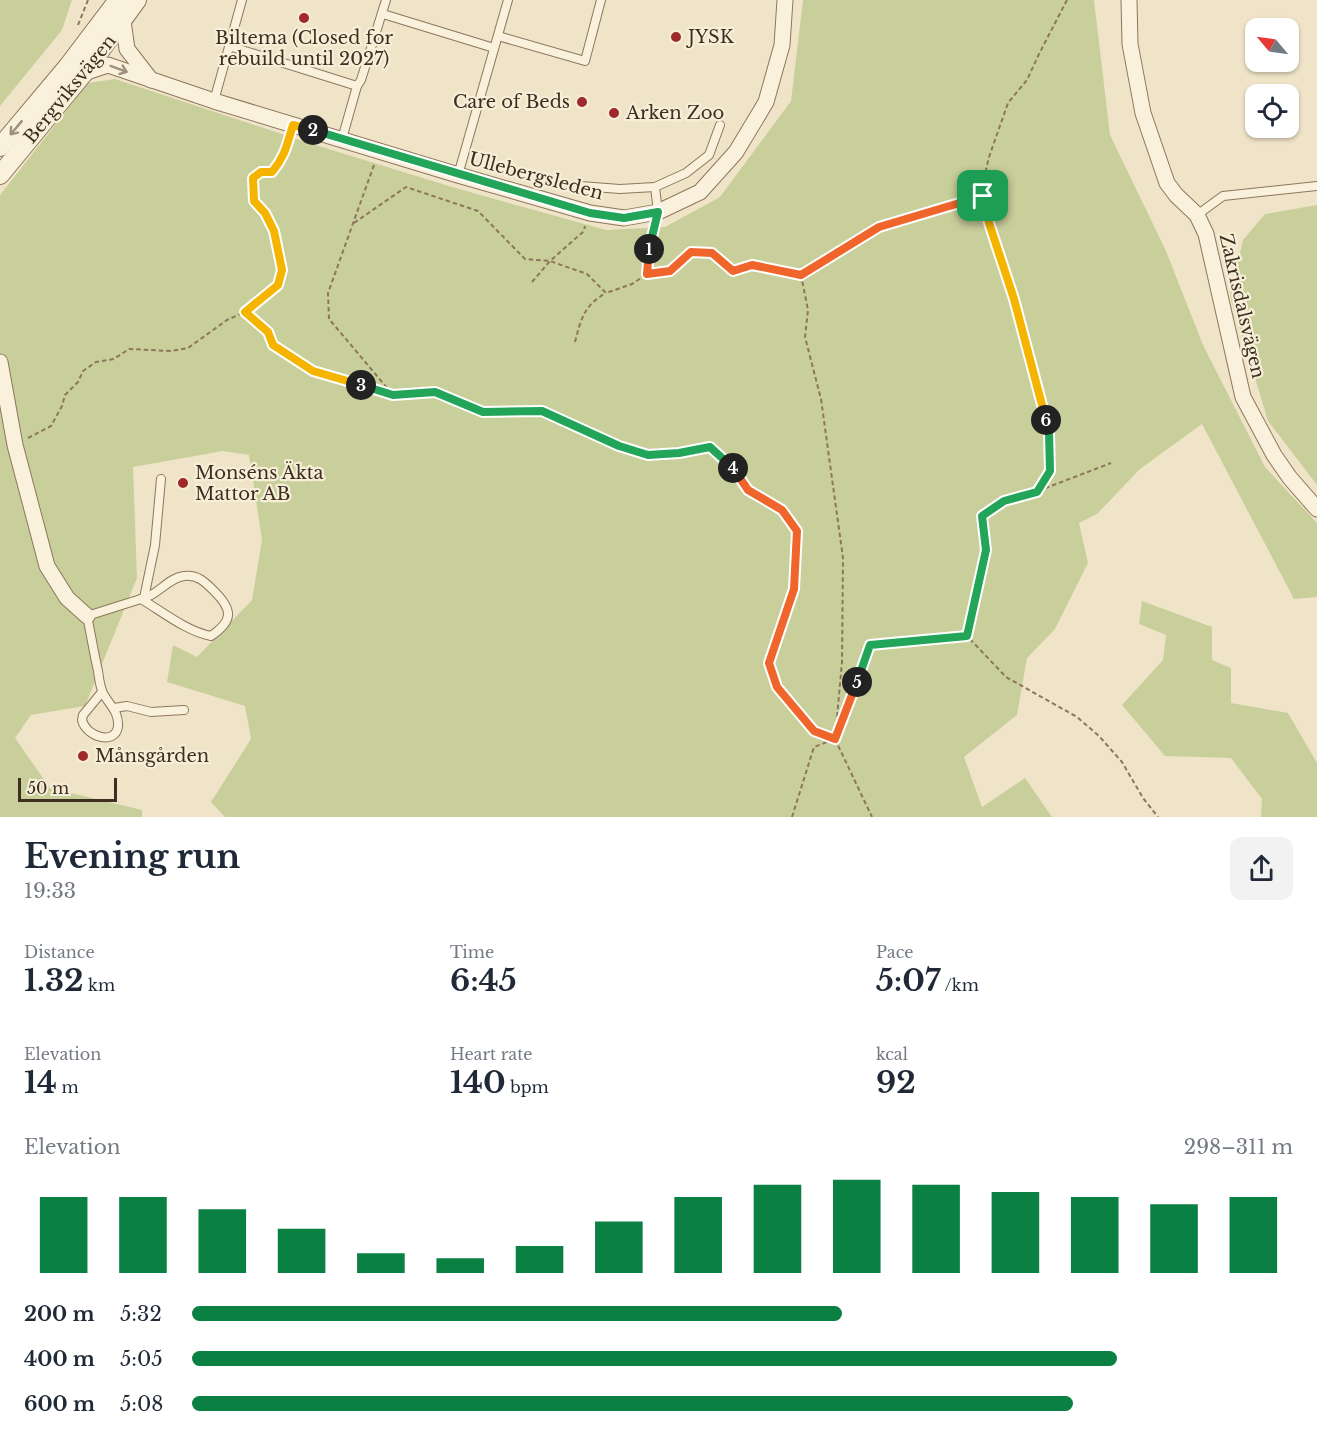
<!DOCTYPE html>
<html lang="en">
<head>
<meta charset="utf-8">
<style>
	:root { --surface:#fff; --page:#f2f2f3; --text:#1f2937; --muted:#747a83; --accent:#0b8043 }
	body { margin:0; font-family:"Libre Baskerville",serif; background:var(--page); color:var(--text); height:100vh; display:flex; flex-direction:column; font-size:22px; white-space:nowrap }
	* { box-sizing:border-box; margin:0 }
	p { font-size:20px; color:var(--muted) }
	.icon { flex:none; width:33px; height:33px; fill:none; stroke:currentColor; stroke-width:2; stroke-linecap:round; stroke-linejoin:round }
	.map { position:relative; height:817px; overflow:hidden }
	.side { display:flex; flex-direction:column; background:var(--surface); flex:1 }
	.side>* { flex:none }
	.needle { width:39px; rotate:299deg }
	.tools { position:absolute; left:1245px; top:18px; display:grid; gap:12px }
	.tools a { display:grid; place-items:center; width:54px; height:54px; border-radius:12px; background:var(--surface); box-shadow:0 2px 4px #0004; font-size:30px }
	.scale { position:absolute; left:18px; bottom:15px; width:99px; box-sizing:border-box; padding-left:6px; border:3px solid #3d2e20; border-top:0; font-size:16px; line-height:21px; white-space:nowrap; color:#3d2e20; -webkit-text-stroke:4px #f7eed8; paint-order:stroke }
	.pin { position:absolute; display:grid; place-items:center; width:51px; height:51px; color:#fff; margin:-26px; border-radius:12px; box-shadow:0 3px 9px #0006 }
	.km { position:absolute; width:30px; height:30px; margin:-15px; border-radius:50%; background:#222; color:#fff; font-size:16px; line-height:30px; text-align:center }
	.round { display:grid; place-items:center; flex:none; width:63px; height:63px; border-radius:12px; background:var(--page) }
	.summary { display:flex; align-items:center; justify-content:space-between; height:102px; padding:0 24px }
	h1 { font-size:33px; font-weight:700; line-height:45px }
	.figures { display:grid; grid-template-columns:repeat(3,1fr); gap:9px; height:102px; padding:6px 24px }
	.figures div { display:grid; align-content:center }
	.figures b { font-size:30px; font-weight:700 }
	.figures small { font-size:16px; font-weight:400 }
	.figures p { font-size:16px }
	.chart { height:168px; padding:12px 24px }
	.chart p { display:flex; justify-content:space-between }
	.chart svg { width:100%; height:108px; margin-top:6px; stroke:var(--accent); stroke-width:6 }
	ul { padding:0 24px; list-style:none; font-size:20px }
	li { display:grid; grid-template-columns:96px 72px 1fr; align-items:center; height:45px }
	li i { height:15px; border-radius:8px; background:var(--accent) }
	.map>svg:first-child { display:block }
	.green { fill:#c9cf9b }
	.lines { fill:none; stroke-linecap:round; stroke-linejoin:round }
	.service-casing { stroke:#8d765c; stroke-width:10 }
	.minor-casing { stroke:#8d765c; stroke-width:17 }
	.tertiary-casing { stroke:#8d765c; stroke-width:20 }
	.path { stroke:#8d765c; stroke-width:2; stroke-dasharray:4.5 3; stroke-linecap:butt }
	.service { stroke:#faf1dc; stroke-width:8 }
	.minor { stroke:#faf1dc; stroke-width:15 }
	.tertiary { stroke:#faf1dc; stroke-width:18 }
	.oneway { stroke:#9c907e }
	.split-1-casing { stroke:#fff; stroke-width:12 }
	.split-2-casing { stroke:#fff; stroke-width:12 }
	.split-3-casing { stroke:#fff; stroke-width:12 }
	.split-4-casing { stroke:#fff; stroke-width:12 }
	.split-5-casing { stroke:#fff; stroke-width:12 }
	.split-6-casing { stroke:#fff; stroke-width:12 }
	.split-7-casing { stroke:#fff; stroke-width:12 }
	.split-1 { stroke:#f0652b; stroke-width:8 }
	.split-2 { stroke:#22a559; stroke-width:8 }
	.split-3 { stroke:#f5b400; stroke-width:8 }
	.split-4 { stroke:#22a559; stroke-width:8 }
	.split-5 { stroke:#f0652b; stroke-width:8 }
	.split-6 { stroke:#22a559; stroke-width:8 }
	.split-7 { stroke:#f5b400; stroke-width:8 }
	.poi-dot { fill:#9e2a2b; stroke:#f7eed8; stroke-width:2 }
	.labels { text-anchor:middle; stroke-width:4.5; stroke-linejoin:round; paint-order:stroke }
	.poi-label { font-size:18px; fill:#3d2e20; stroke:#f7eed8; text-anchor:start }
	.street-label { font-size:18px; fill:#3d2e20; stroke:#f7eed8 }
</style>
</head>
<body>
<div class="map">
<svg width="1317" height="817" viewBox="0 0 1317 817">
	<rect width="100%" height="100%" fill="#f0e4c8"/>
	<!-- green -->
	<g class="green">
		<path d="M0,0H72L62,30L0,106Z"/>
		<path d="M803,0H1094L1110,135L1166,251L1203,345L1265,467L1317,523V597L1294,599L1202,424L1140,469L1097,514L1079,523L1088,563L1055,629L1027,658L1017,715L964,757L982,807L1025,778L1052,817H225L211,802L251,739L245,706L167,682L173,645L197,657L252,600L262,540L249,455L223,451L133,467L137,578L85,706L31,715L15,738L50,788L142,810V817H0V195L88,83L115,79L309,143L452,187L606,230L665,227L720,197L791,101Z"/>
		<path d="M1317,205V485L1268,421L1230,296L1243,240L1265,214Z"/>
		<path d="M1142,601L1212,627V660L1231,668V703L1288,713L1317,763V817H1261L1262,799L1231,758L1165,756L1122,705L1163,660L1166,635L1139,624Z"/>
	</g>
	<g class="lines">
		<defs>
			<g id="service">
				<path d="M383,14L494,48"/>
				<path d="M498,36L585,61L601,0"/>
				<path d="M229,46L357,86"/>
				<path d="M214,101L242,0"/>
				<path d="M342,139L357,86L361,80L386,0"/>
				<path d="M458,175L508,0"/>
				<path d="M580,186L620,189L655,187L686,173L709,155L720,125"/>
				<path d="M655,187L658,212"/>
				<path d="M1197,215L1223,196L1317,186"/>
				<path d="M141,599C163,612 186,631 211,636C233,621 233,610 215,592C206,583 198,574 184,576C168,578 159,594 144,598"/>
				<path d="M102,692L83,715L82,720C86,737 116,746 118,726C119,711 109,705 103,693C100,687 99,678 98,671C94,653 91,635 87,616L144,598L155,545L161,479"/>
				<path d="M114,708L127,706L151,712L184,710"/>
			</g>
			<g id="minor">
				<path d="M1129,0L1130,44L1143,113L1167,183L1176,195L1197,215L1206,234L1243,397L1274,455L1290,478L1317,509"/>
				<path d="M123,21L127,49L151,80"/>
				<path d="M84,73L108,65L214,101L458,175L590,213L624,218L658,212L700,192L736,152L766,102L782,45L785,0"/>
				<path d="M0,362L15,445L47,566L67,598L87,616"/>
			</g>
			<g id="tertiary">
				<path d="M0,147L68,66L118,0"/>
				<path d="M0,175L84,73L137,0"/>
			</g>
		</defs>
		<!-- service casing -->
		<use href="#service" class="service-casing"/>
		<!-- minor casing -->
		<use href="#minor" class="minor-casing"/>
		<!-- tertiary casing -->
		<use href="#tertiary" class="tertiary-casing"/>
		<!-- path -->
		<g class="path">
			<path d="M1067,0L1039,54L1027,80L1008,103L989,157L984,178L983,196L989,223L1014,299L1049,432L1050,471L1037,492L1004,501L982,516L986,550L967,636L1006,677L1077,717L1099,736L1122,762L1143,798L1158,817"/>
			<path d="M78,25L88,0"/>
			<path d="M374,165L328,293L329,319L393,395L435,392L483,413L542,411L619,445L648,455L679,453L710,447L736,470L748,490L782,510L797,531L794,589L769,663L777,687L814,731L835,739"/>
			<path d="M354,223L406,187L478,211L525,259L550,261L587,274L606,293L632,284L647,274L650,244L655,226"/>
			<path d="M648,274L670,271L691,252L713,253L733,271L752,265L801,275"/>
			<path d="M532,282L550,261L584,231L585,226"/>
			<path d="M245,312L278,285L282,270L274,231L265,213L254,201L253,178L261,172H272C282,160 284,154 288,139"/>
			<path d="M575,342C581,319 584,305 606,293"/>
			<path d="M28,438L51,426L62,406L65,395L78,382L83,371L96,362L114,359L129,349L171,351L188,348L227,320L245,312L268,331L273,345L313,371L392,395"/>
			<path d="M1038,491L1111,463"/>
			<path d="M837,734L871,645L967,636"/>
			<path d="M835,739L842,662L843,558L821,399L805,337L808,310L801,275L879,227L983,196"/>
			<path d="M835,739L872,817"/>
			<path d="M792,817L814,747L835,739"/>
		</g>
		<!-- service -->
		<use href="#service" class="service"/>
		<!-- minor -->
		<use href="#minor" class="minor"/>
		<!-- tertiary -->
		<use href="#tertiary" class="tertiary"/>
	</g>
	<!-- one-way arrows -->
	<defs><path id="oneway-shaft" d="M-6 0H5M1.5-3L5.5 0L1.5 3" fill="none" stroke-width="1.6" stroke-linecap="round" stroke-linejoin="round" transform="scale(1.5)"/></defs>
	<g class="oneway">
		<use href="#oneway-shaft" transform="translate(119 69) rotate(20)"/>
		<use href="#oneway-shaft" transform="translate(16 128) rotate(130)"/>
	</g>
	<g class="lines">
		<defs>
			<path id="split-1" d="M649,249L647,274L670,271L691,252L712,253L733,271L752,265L801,275L879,227L983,196"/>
			<path id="split-2" d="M313,130L590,213L624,218L658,212L649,249"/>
			<path id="split-3" d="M313,130L293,125C287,144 286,155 272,172H261L253,178L254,201L265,213L274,231L282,270L278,285L245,312L268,332L273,345L313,371L361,385"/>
			<path id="split-4" d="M361,385L393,395L435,392L483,412L542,411L619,446L648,455L679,453L710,447L733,468"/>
			<path id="split-5" d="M733,468L748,490L782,510L797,531L794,589L769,663L777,687L814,731L835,739L857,682"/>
			<path id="split-6" d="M857,682L870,645L967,636L986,550L982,516L1004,501L1037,492L1050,471L1049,432L1046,420"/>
			<path id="split-7" d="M983,196L989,223L1014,299L1046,420"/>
		</defs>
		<!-- split-1 casing -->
		<use href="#split-1" class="split-1-casing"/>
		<!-- split-2 casing -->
		<use href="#split-2" class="split-2-casing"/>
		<!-- split-3 casing -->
		<use href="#split-3" class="split-3-casing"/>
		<!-- split-4 casing -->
		<use href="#split-4" class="split-4-casing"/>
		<!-- split-5 casing -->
		<use href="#split-5" class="split-5-casing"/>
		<!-- split-6 casing -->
		<use href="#split-6" class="split-6-casing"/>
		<!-- split-7 casing -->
		<use href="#split-7" class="split-7-casing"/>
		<!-- split-1 -->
		<use href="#split-1" class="split-1"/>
		<!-- split-2 -->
		<use href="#split-2" class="split-2"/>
		<!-- split-3 -->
		<use href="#split-3" class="split-3"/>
		<!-- split-4 -->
		<use href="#split-4" class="split-4"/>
		<!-- split-5 -->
		<use href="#split-5" class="split-5"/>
		<!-- split-6 -->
		<use href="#split-6" class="split-6"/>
		<!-- split-7 -->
		<use href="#split-7" class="split-7"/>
	</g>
	<!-- markers -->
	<g class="poi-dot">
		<circle cx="304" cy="18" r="6"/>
		<circle cx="676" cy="37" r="6"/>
		<circle cx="582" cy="102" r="6"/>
		<circle cx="614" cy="113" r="6"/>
		<circle cx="183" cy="483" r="6"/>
		<circle cx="83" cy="756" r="6"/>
	</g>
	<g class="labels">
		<!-- poi labels -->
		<g class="poi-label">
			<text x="688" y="43">JYSK</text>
			<text x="304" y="44" text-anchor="middle">Biltema (Closed for<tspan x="304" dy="21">rebuild until 2027)</tspan></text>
			<text x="570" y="108" text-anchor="end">Care of Beds</text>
			<text x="626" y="119">Arken Zoo</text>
			<text x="195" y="479">Monséns Äkta<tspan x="195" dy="21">Mattor AB</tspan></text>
			<text x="95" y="762">Månsgården</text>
		</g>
		<!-- street labels -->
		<g class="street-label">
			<text transform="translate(70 89) rotate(-51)" y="6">Bergviksvägen</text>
			<text transform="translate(536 176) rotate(15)" y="6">Ullebergsleden</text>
			<text transform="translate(1242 306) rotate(77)" y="6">Zakrisdalsvägen</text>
		</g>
	</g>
</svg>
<div class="tools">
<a><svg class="needle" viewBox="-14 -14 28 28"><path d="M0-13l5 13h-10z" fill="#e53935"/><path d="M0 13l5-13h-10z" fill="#747a83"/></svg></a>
<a><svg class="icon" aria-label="locate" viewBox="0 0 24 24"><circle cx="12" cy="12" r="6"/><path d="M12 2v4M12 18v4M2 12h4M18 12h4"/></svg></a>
</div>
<div class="scale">50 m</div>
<div class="pin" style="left:983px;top:196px;background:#1e9e55"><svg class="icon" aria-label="arrive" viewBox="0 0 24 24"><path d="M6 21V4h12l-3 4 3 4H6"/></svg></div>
<b class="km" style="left:649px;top:249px">1</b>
<b class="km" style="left:313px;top:130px">2</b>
<b class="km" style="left:361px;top:385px">3</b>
<b class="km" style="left:733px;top:468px">4</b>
<b class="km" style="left:857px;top:682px">5</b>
<b class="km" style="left:1046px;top:420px">6</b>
</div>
<section class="side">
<div class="summary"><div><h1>Evening run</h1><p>19:33</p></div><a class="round"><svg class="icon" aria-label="share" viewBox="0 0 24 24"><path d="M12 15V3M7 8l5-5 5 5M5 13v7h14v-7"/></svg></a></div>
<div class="figures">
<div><p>Distance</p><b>1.32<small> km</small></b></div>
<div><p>Time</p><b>6:45</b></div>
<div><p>Pace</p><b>5:07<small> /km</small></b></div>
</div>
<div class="figures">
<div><p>Elevation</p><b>14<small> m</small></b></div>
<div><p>Heart rate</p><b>140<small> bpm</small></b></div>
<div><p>kcal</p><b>92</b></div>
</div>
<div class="chart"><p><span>Elevation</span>298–311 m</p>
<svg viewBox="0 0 160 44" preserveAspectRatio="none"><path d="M5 44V13M15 44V13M25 44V18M35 44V26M45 44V36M55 44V38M65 44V33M75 44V23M85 44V13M95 44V8M105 44V6M115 44V8M125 44V11M135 44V13M145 44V16M155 44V13"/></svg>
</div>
<ul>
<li><b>200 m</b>5:32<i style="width:59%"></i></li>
<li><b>400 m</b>5:05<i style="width:84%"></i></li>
<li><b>600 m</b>5:08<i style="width:80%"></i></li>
</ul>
</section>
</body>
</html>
